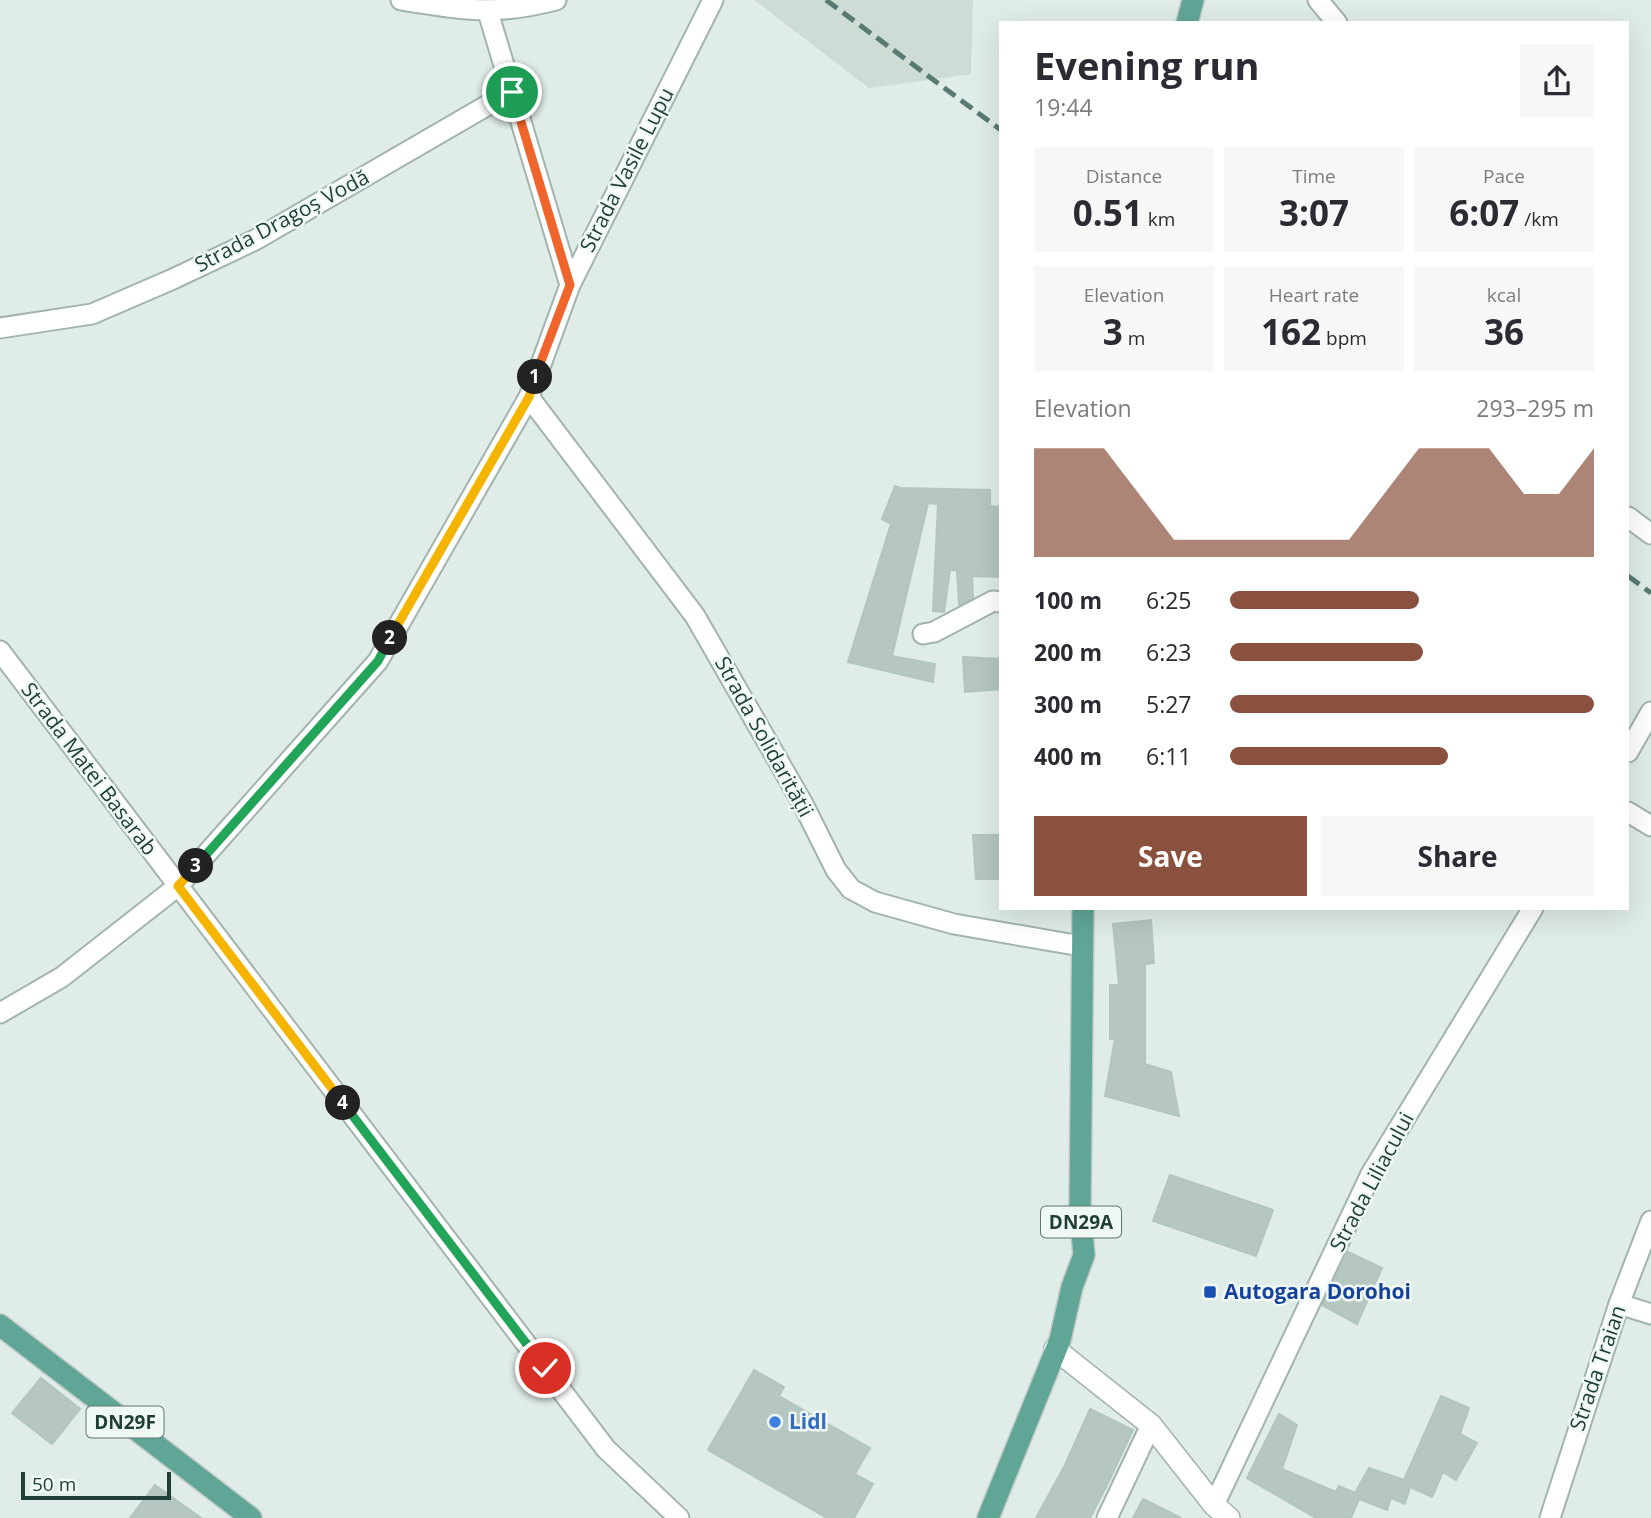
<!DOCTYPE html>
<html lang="en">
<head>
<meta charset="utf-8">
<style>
	:root { --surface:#fff; --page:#f7f7f7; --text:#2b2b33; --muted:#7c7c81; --accent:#8a523e }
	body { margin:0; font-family:"Open Sans",sans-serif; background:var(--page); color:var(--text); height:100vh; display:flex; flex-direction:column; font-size:26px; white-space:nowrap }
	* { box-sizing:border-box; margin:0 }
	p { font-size:23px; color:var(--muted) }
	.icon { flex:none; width:38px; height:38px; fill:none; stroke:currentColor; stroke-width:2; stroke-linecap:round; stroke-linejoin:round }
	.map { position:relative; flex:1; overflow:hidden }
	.details { position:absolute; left:999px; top:21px; width:630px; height:889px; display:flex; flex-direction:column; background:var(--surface); border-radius:0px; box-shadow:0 7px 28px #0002 }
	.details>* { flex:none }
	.scale { position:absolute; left:21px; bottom:18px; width:150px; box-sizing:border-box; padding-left:7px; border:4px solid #1f3e37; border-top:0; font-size:19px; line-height:24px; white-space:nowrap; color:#1f3e37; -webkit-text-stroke:5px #f0f8f5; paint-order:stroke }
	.pin { position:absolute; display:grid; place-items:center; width:60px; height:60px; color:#fff; margin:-30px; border:4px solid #fff; border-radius:50%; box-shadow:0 2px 7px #0007 }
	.km { position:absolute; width:35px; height:35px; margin:-18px; border-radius:50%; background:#222; color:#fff; font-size:19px; line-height:35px; text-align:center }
	.round { display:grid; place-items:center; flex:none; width:74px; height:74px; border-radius:0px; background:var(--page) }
	.overview { display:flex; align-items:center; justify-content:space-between; height:119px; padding:0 35px }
	h1 { font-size:38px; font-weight:700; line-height:52px }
	.figures { display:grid; grid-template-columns:repeat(3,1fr); gap:10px; height:119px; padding:7px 35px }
	.figures div { display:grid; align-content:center; border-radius:0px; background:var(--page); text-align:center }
	.figures b { font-size:35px; font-weight:700 }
	.figures small { font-size:19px; font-weight:400 }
	.figures p { font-size:19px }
	.chart { height:196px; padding:14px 35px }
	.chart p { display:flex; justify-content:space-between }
	.chart svg { width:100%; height:126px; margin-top:7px; fill:var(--accent); opacity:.7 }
	.button { display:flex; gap:14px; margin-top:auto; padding:14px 35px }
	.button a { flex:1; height:80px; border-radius:0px; background:var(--accent); color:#fff; font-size:28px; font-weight:700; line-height:80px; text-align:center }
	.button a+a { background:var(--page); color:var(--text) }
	ul { padding:0 35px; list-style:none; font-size:23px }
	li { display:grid; grid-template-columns:112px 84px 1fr; align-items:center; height:52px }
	li i { height:18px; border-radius:9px; background:var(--accent) }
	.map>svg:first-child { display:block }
	.built { fill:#cedcd6 }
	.building { fill:#b5c7c0; stroke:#b2c6bf; stroke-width:2 }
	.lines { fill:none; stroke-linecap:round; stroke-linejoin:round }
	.minor-casing { stroke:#a2b4af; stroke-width:23 }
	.tertiary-casing { stroke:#a2b4af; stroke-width:24 }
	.primary-casing { stroke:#c0c9c7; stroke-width:24 }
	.minor { stroke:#fff; stroke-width:19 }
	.tertiary { stroke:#fff; stroke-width:21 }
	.primary { stroke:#60a697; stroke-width:21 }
	.rail { stroke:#597a73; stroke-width:5; stroke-dasharray:14 7; stroke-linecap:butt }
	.split-1-casing { stroke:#fff; stroke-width:14 }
	.split-2-casing { stroke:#fff; stroke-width:14 }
	.split-3-casing { stroke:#fff; stroke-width:14 }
	.split-4-casing { stroke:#fff; stroke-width:14 }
	.split-5-casing { stroke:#fff; stroke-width:14 }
	.split-1 { stroke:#f0652b; stroke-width:9 }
	.split-2 { stroke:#f5b400; stroke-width:9 }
	.split-3 { stroke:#22a559; stroke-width:9 }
	.split-4 { stroke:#f5b400; stroke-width:9 }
	.split-5 { stroke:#22a559; stroke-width:9 }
	.transit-dot { fill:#1a4fb4; stroke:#f0f8f5; stroke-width:2.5 }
	.shop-dot { fill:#3f7fe0; stroke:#f0f8f5; stroke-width:2.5 }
	.labels { text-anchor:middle; stroke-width:5; stroke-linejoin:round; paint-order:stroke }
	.shield { fill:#f0f8f5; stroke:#5e7670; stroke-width:2 }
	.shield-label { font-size:19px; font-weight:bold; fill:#1f3e37 }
	.street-label { font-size:21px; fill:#1f3e37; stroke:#f0f8f5 }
	.transit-label { font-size:21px; font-weight:bold; fill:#164399; stroke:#f0f8f5; text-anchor:start }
	.shop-label { font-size:21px; font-weight:bold; fill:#366cbe; stroke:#f0f8f5; text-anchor:start }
</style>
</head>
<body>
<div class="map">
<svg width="1651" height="1518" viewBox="0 0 1651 1518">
	<rect width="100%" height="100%" fill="#e0ece7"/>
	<!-- built -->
	<path class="built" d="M754,0H973L971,74L869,88Z"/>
	<!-- building -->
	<g class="building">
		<path d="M895,486L900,488L990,490V506L1001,507V577L972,576L973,598L959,605L957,570H950L944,612L933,611L938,504L928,503L892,656L935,664L933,682L848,662L891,524L882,519Z"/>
		<path d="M963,657L1001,659V689L965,692Z"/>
		<path d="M973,835H1001V879H976Z"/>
		<path d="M1151,920L1154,963L1145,964V1064L1171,1072L1179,1116L1105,1096L1115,1039H1110V985H1119L1113,924Z"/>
		<path d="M1170,1175L1273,1210L1256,1256L1153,1221Z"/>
		<path d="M1348,1252L1382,1268L1357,1324L1322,1305Z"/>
		<path d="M754,1370L784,1387L779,1396L870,1448L855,1474L873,1484L854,1518H827L708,1450Z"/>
		<path d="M41,1378L80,1409L52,1444L12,1413Z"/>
		<path d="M1441,1396L1469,1408L1460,1434L1477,1443L1456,1480L1443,1472L1432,1497L1410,1487L1405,1504L1391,1498L1387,1510L1359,1499L1351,1518H1316L1247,1478L1279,1414L1297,1425L1282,1469L1336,1492L1339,1486L1355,1493L1369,1468L1404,1480Z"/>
		<path d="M1090,1409L1133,1430L1107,1485L1090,1518H1036L1065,1465Z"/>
		<path d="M155,1485L201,1518H130Z"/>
		<path d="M1143,1499L1181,1518H1133Z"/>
	</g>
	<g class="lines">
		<defs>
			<g id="minor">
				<path d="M401,0C462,10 495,16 556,0"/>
				<path d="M1318,0L1337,23"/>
				<path d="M488,12L570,285"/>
				<path d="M0,328L92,314L173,279L255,240L512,91"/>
				<path d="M529,397L695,616L803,804L836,870L851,889L875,902L954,924L1081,946"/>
				<path d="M1628,517L1651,534"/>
				<path d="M923,634L934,632L993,601L1001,602"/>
				<path d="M0,651L606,1449L679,1518"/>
				<path d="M1628,752L1651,712"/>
				<path d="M1628,812L1651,826"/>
				<path d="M0,1013L62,977L178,886L378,661L529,397L570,285L713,0"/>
				<path d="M1619,1304L1651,1314"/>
				<path d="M1214,1505L1371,1174L1533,908"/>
				<path d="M1107,1518L1151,1425"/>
				<path d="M1550,1518L1619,1304L1651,1221"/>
			</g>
			<path id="tertiary" d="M1055,1349L1151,1425L1214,1505L1229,1518"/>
			<g id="primary">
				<path d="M1187,23L1193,0"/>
				<path d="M0,1325L251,1518"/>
				<path d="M988,1518L1060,1340L1072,1287L1084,1255L1080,1210L1083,908"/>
			</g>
		</defs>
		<!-- minor casing -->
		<use href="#minor" class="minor-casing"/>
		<!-- tertiary casing -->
		<use href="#tertiary" class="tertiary-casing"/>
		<!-- primary casing -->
		<use href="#primary" class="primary-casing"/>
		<!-- minor -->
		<use href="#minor" class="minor"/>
		<!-- tertiary -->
		<use href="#tertiary" class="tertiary"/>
		<!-- primary -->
		<use href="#primary" class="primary"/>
		<!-- rail -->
		<g class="rail">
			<path d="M826,0L1001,130"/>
			<path d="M1628,576L1651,593"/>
		</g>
	</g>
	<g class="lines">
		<defs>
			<path id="split-1" d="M512,92L570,285L535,377"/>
			<path id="split-2" d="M390,638L529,397L535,377"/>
			<path id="split-3" d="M196,866L378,661L390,638"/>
			<path id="split-4" d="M196,866L178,886L343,1103"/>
			<path id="split-5" d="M343,1103L545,1368"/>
		</defs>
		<!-- split-1 casing -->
		<use href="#split-1" class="split-1-casing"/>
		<!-- split-2 casing -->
		<use href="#split-2" class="split-2-casing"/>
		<!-- split-3 casing -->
		<use href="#split-3" class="split-3-casing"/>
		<!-- split-4 casing -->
		<use href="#split-4" class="split-4-casing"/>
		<!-- split-5 casing -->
		<use href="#split-5" class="split-5-casing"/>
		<!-- split-1 -->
		<use href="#split-1" class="split-1"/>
		<!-- split-2 -->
		<use href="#split-2" class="split-2"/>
		<!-- split-3 -->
		<use href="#split-3" class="split-3"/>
		<!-- split-4 -->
		<use href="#split-4" class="split-4"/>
		<!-- split-5 -->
		<use href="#split-5" class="split-5"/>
	</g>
	<!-- markers -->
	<rect class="transit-dot" x="1203" y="1285" width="14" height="14" rx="3.5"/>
	<circle class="shop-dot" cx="775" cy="1422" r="7"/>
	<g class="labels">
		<!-- shield labels -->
		<g class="shield">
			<rect x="1041" y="1206.5" width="80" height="31" rx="5"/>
			<rect x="86.5" y="1406.5" width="77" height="31" rx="5"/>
		</g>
		<g class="shield-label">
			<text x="1081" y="1229">DN29A</text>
			<text x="125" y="1429">DN29F</text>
		</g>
		<!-- street labels -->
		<g class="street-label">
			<text transform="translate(627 170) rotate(-63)" y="7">Strada Vasile Lupu</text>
			<text transform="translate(282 221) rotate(-28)" y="7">Strada Dragoș Vodă</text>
			<text transform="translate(764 737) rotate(61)" y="7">Strada Solidarității</text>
			<text transform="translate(89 769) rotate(53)" y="7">Strada Matei Basarab</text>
			<text transform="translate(1372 1182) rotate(-62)" y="7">Strada Liliacului</text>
			<text transform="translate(1598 1368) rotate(-71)" y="7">Strada Traian</text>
		</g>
		<!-- transit labels -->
		<g class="transit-label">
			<text x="1224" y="1299">Autogara Dorohoi</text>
		</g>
		<!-- shop labels -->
		<g class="shop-label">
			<text x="789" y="1429">Lidl</text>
		</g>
	</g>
</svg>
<div class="scale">50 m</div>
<div class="pin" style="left:512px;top:92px;background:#1e9e55"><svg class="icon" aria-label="arrive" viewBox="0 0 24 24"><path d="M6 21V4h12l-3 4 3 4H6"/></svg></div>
<div class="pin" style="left:545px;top:1368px;background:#d93025"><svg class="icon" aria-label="check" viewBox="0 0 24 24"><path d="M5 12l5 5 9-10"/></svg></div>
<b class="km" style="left:535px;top:377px">1</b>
<b class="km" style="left:390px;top:638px">2</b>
<b class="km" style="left:196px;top:866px">3</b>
<b class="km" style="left:343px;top:1103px">4</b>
<section class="details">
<div class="overview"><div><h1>Evening run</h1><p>19:44</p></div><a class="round"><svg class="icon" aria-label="share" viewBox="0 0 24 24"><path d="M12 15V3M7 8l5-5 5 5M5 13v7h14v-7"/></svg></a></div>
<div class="figures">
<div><p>Distance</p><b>0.51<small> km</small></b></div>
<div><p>Time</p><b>3:07</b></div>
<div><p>Pace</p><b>6:07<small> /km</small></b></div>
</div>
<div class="figures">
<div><p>Elevation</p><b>3<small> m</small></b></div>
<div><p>Heart rate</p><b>162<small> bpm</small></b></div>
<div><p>kcal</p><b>36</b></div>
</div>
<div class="chart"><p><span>Elevation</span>293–295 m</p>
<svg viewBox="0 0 160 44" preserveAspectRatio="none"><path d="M0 44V6L10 6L20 6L30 22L40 38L50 38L60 38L70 38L80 38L90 38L100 22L110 6L120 6L130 6L140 22L150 22L160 6V44z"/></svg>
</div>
<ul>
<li><b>100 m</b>6:25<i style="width:52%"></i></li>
<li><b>200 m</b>6:23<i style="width:53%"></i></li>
<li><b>300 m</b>5:27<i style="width:100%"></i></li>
<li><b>400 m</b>6:11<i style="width:60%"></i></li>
</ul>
<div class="button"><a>Save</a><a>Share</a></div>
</section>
</div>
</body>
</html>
